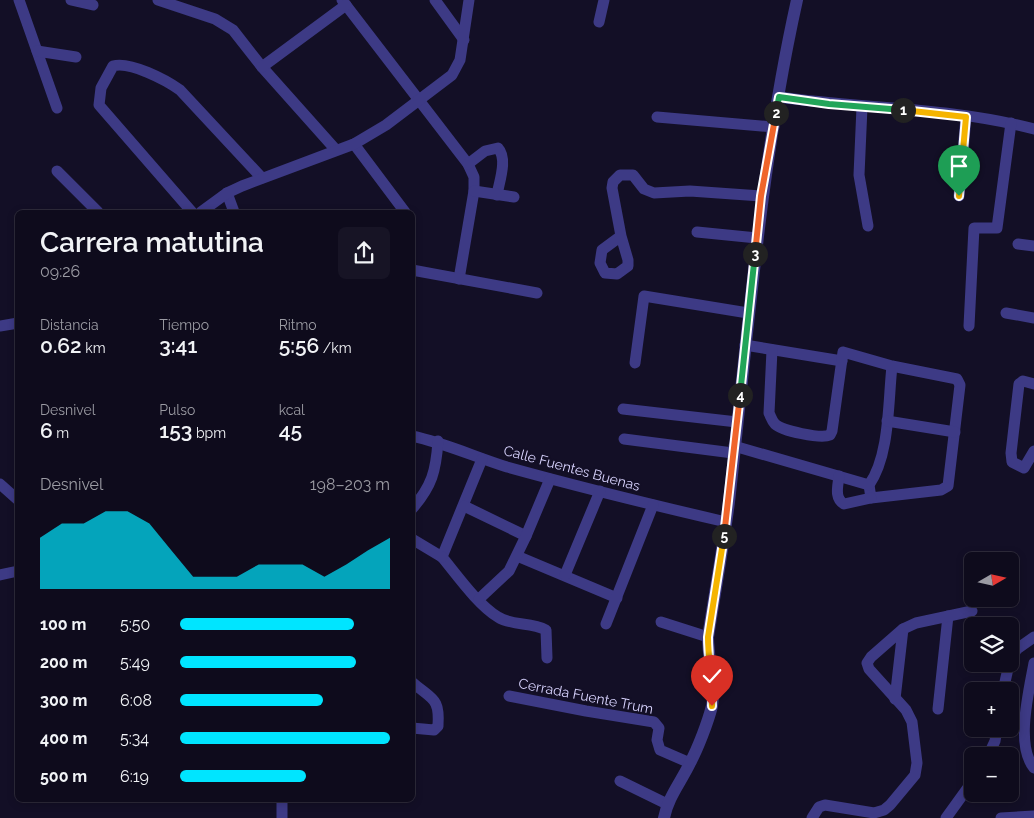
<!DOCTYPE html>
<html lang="es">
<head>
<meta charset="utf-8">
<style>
	:root { --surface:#0e0b1c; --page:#171425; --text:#f1f3f6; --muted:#9b9ba3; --line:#2e2b3b; --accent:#00e5ff }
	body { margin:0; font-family:Raleway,sans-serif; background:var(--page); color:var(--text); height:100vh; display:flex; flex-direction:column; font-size:19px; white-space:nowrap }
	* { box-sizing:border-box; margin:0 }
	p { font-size:16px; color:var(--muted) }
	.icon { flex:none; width:28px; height:28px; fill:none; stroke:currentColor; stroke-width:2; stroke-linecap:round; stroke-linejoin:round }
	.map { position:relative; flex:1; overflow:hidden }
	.drawer { position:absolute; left:15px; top:210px; width:400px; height:592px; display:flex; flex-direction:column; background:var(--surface); border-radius:8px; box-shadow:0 2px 8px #0003,0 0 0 1px var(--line) }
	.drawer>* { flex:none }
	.needle { width:32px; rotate:81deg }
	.tools { position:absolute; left:964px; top:552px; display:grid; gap:10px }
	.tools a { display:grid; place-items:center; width:55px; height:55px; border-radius:8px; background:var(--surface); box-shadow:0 2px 8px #0003,0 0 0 1px var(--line); font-size:25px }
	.pin { position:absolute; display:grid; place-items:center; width:42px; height:42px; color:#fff; margin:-51px -21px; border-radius:50% 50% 50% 0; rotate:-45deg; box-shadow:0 0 5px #0007 }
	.pin .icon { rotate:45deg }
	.km { position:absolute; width:25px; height:25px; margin:-12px; border-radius:50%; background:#222; color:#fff; font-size:14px; line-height:25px; text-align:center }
	.round { display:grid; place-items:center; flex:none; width:52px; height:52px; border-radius:8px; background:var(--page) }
	.head { display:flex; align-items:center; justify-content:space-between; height:85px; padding:0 25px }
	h1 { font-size:28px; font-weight:600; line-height:38px }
	.figures { display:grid; grid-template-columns:repeat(3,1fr); gap:8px; height:85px; padding:5px 25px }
	.figures div { display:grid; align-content:center }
	.figures b { font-size:21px; font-weight:600 }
	.figures small { font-size:14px; font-weight:400 }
	.figures p { font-size:14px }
	.chart { height:140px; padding:10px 25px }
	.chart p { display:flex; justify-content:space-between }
	.chart svg { width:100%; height:90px; margin-top:5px; fill:var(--accent); opacity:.7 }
	ul { padding:0 25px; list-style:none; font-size:16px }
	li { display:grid; grid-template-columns:80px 60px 1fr; align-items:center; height:38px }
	li i { height:12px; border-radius:6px; background:var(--accent) }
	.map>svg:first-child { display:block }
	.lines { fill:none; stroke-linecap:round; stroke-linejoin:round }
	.minor { stroke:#3d3a85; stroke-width:11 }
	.tertiary { stroke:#3d3a85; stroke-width:12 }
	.split-1-casing { stroke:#fff; stroke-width:10 }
	.split-2-casing { stroke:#fff; stroke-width:10 }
	.split-3-casing { stroke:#fff; stroke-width:10 }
	.split-4-casing { stroke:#fff; stroke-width:10 }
	.split-5-casing { stroke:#fff; stroke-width:10 }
	.split-6-casing { stroke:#fff; stroke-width:10 }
	.split-1 { stroke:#f5b400; stroke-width:6 }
	.split-2 { stroke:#22a559; stroke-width:6 }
	.split-3 { stroke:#f0652b; stroke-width:6 }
	.split-4 { stroke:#22a559; stroke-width:6 }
	.split-5 { stroke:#f0652b; stroke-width:6 }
	.split-6 { stroke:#f5b400; stroke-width:6 }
	.labels { text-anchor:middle; stroke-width:4; stroke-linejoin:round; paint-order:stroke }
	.street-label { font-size:14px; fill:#d9d4ff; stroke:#130f26 }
</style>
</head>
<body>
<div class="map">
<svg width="1034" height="818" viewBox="0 0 1034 818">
	<rect width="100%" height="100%" fill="#130f26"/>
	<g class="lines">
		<!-- minor -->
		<g class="minor">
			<path d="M19,0L57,108"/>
			<path d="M71,0L93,5"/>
			<path d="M158,0L215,19L233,30L262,67L336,150"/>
			<path d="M342,0L468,164L474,177V191L459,279"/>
			<path d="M435,0L464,40"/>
			<path d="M599,22L604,0"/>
			<path d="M37,51L76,57"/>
			<path d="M262,67L346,5"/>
			<path d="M779,97C863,109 951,107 1034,129"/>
			<path d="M862,107L859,175L868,226"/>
			<path d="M657,117L774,127"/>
			<path d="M354,144L405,212"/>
			<path d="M468,164L485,151L498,148C508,159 499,182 497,195"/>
			<path d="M57,171L98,212"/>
			<path d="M474,191L514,197"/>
			<path d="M227,193L234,212"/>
			<path d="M959,196L966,117"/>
			<path d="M192,212L99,105L101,88L113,66C130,61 166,80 180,90L262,178"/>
			<path d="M201,212L227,193L242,186L354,144L386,125L452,75L460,60L469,0"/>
			<path d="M697,232L757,238"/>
			<path d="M621,236L602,250L600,263L605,273L617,274L628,266V260L621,236L612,188L613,182L620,175H633L644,189L654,193L690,191L761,196"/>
			<path d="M1018,244L1034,246"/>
			<path d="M412,270L537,293"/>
			<path d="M1006,313L1034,318"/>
			<path d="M0,326L18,323"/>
			<path d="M969,326L974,228H997L1011,123"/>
			<path d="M745,345L842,361"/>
			<path d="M772,350L769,413C771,417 772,421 775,424C782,431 821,439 830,435L832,431L843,352L892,366L957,379L960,385L948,486L941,490L871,498L869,485C890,455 888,402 892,366"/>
			<path d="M635,363L644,296L748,313"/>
			<path d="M1034,384L1023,381L1019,384L1011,453L1012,462L1024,468L1034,451"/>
			<path d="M623,409L737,422"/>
			<path d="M887,421L955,432"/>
			<path d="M412,436C445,443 475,457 507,467C579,487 653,505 726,522"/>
			<path d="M624,439L733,453"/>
			<path d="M734,446L869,485"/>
			<path d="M482,459L442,557C457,575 478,605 498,617C512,626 531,622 546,630L547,658"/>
			<path d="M839,476C838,486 834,498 844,504L871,498"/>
			<path d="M0,484L18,500"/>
			<path d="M464,506L526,536"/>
			<path d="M412,509C432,486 436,471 438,441"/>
			<path d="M412,539L442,557"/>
			<path d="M517,556L617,598"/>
			<path d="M0,575L18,571"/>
			<path d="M565,575L600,491"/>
			<path d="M479,599L509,571L526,536L550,479"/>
			<path d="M661,622L708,637"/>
			<path d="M606,624L653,505"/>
			<path d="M1010,659L1017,649L1034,637"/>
			<path d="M1034,663C1029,691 1015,745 1034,768"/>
			<path d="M412,682C432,700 440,697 438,726L434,730L412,728"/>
			<path d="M1003,691L1009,664"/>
			<path d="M509,696L586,711L654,722L659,728L657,740L660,750L690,763"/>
			<path d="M895,699L903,629"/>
			<path d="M938,709L948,616"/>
			<path d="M988,756L995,741L997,729"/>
			<path d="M620,781L667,804"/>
			<path d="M282,800V818"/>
			<path d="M812,818L819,807L825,805L874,813L884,810L890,805L915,775L917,763L912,722L906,710L869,669L867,663L871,657L903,629L916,623L972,611"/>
			<path d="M946,818L972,782"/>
			<path d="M1001,818L1034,816"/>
		</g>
		<!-- tertiary -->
		<path class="tertiary" d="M664,818C668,797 681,782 690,763C698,748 708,722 712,706C716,684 708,660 708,637C715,592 723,548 729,502C748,334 760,166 797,0"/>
	</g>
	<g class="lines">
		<defs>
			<path id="split-1" d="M903,110L966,117L959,196"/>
			<path id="split-2" d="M776,113L779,97L829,104L903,110"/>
			<path id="split-3" d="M755,254L761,196L776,113"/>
			<path id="split-4" d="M740,395L755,254"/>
			<path id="split-5" d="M724,536L740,395"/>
			<path id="split-6" d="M712,706C713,682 708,660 708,637L724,536"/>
		</defs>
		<!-- split-1 casing -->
		<use href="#split-1" class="split-1-casing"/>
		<!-- split-2 casing -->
		<use href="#split-2" class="split-2-casing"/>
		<!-- split-3 casing -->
		<use href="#split-3" class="split-3-casing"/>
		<!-- split-4 casing -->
		<use href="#split-4" class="split-4-casing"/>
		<!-- split-5 casing -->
		<use href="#split-5" class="split-5-casing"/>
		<!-- split-6 casing -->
		<use href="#split-6" class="split-6-casing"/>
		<!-- split-1 -->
		<use href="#split-1" class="split-1"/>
		<!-- split-2 -->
		<use href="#split-2" class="split-2"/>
		<!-- split-3 -->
		<use href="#split-3" class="split-3"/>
		<!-- split-4 -->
		<use href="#split-4" class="split-4"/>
		<!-- split-5 -->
		<use href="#split-5" class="split-5"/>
		<!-- split-6 -->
		<use href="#split-6" class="split-6"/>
	</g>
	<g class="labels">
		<!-- street labels -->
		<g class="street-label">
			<text transform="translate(572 468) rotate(15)" y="5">Calle Fuentes Buenas</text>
			<text transform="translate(586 696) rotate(11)" y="5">Cerrada Fuente Trum</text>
		</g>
	</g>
</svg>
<div class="tools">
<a><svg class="needle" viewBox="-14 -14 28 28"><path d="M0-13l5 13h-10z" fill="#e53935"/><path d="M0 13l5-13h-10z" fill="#9b9ba3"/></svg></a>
<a><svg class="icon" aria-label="layers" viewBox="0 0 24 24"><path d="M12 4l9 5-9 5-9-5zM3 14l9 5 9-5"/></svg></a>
<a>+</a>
<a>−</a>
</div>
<div class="pin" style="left:959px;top:196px;background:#1e9e55"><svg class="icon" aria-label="arrive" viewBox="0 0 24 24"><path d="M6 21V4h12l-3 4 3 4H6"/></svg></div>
<div class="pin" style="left:712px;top:706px;background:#d93025"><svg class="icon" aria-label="check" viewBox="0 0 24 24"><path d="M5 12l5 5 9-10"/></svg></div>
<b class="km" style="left:903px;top:110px">1</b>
<b class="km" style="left:776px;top:113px">2</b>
<b class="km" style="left:755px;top:254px">3</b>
<b class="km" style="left:740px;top:395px">4</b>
<b class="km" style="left:724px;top:536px">5</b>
<section class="drawer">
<div class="head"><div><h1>Carrera matutina</h1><p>09:26</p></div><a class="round"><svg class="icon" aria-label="share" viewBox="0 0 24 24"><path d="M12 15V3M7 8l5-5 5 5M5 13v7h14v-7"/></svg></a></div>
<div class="figures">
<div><p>Distancia</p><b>0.62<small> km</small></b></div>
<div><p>Tiempo</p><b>3:41</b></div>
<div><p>Ritmo</p><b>5:56<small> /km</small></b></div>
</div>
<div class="figures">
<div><p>Desnivel</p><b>6<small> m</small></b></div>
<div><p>Pulso</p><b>153<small> bpm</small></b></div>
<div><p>kcal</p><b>45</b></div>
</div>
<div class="chart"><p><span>Desnivel</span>198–203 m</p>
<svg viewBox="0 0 160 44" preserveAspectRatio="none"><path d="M0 44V19L10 12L20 12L30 6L40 6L50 12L60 25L70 38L80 38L90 38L100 32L110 32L120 32L130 38L140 32L150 25L160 19V44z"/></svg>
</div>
<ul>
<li><b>100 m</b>5:50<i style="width:83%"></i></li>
<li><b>200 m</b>5:49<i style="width:84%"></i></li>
<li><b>300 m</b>6:08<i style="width:68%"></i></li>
<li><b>400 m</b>5:34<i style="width:100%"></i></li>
<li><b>500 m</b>6:19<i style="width:60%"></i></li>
</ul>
</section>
</div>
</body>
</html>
